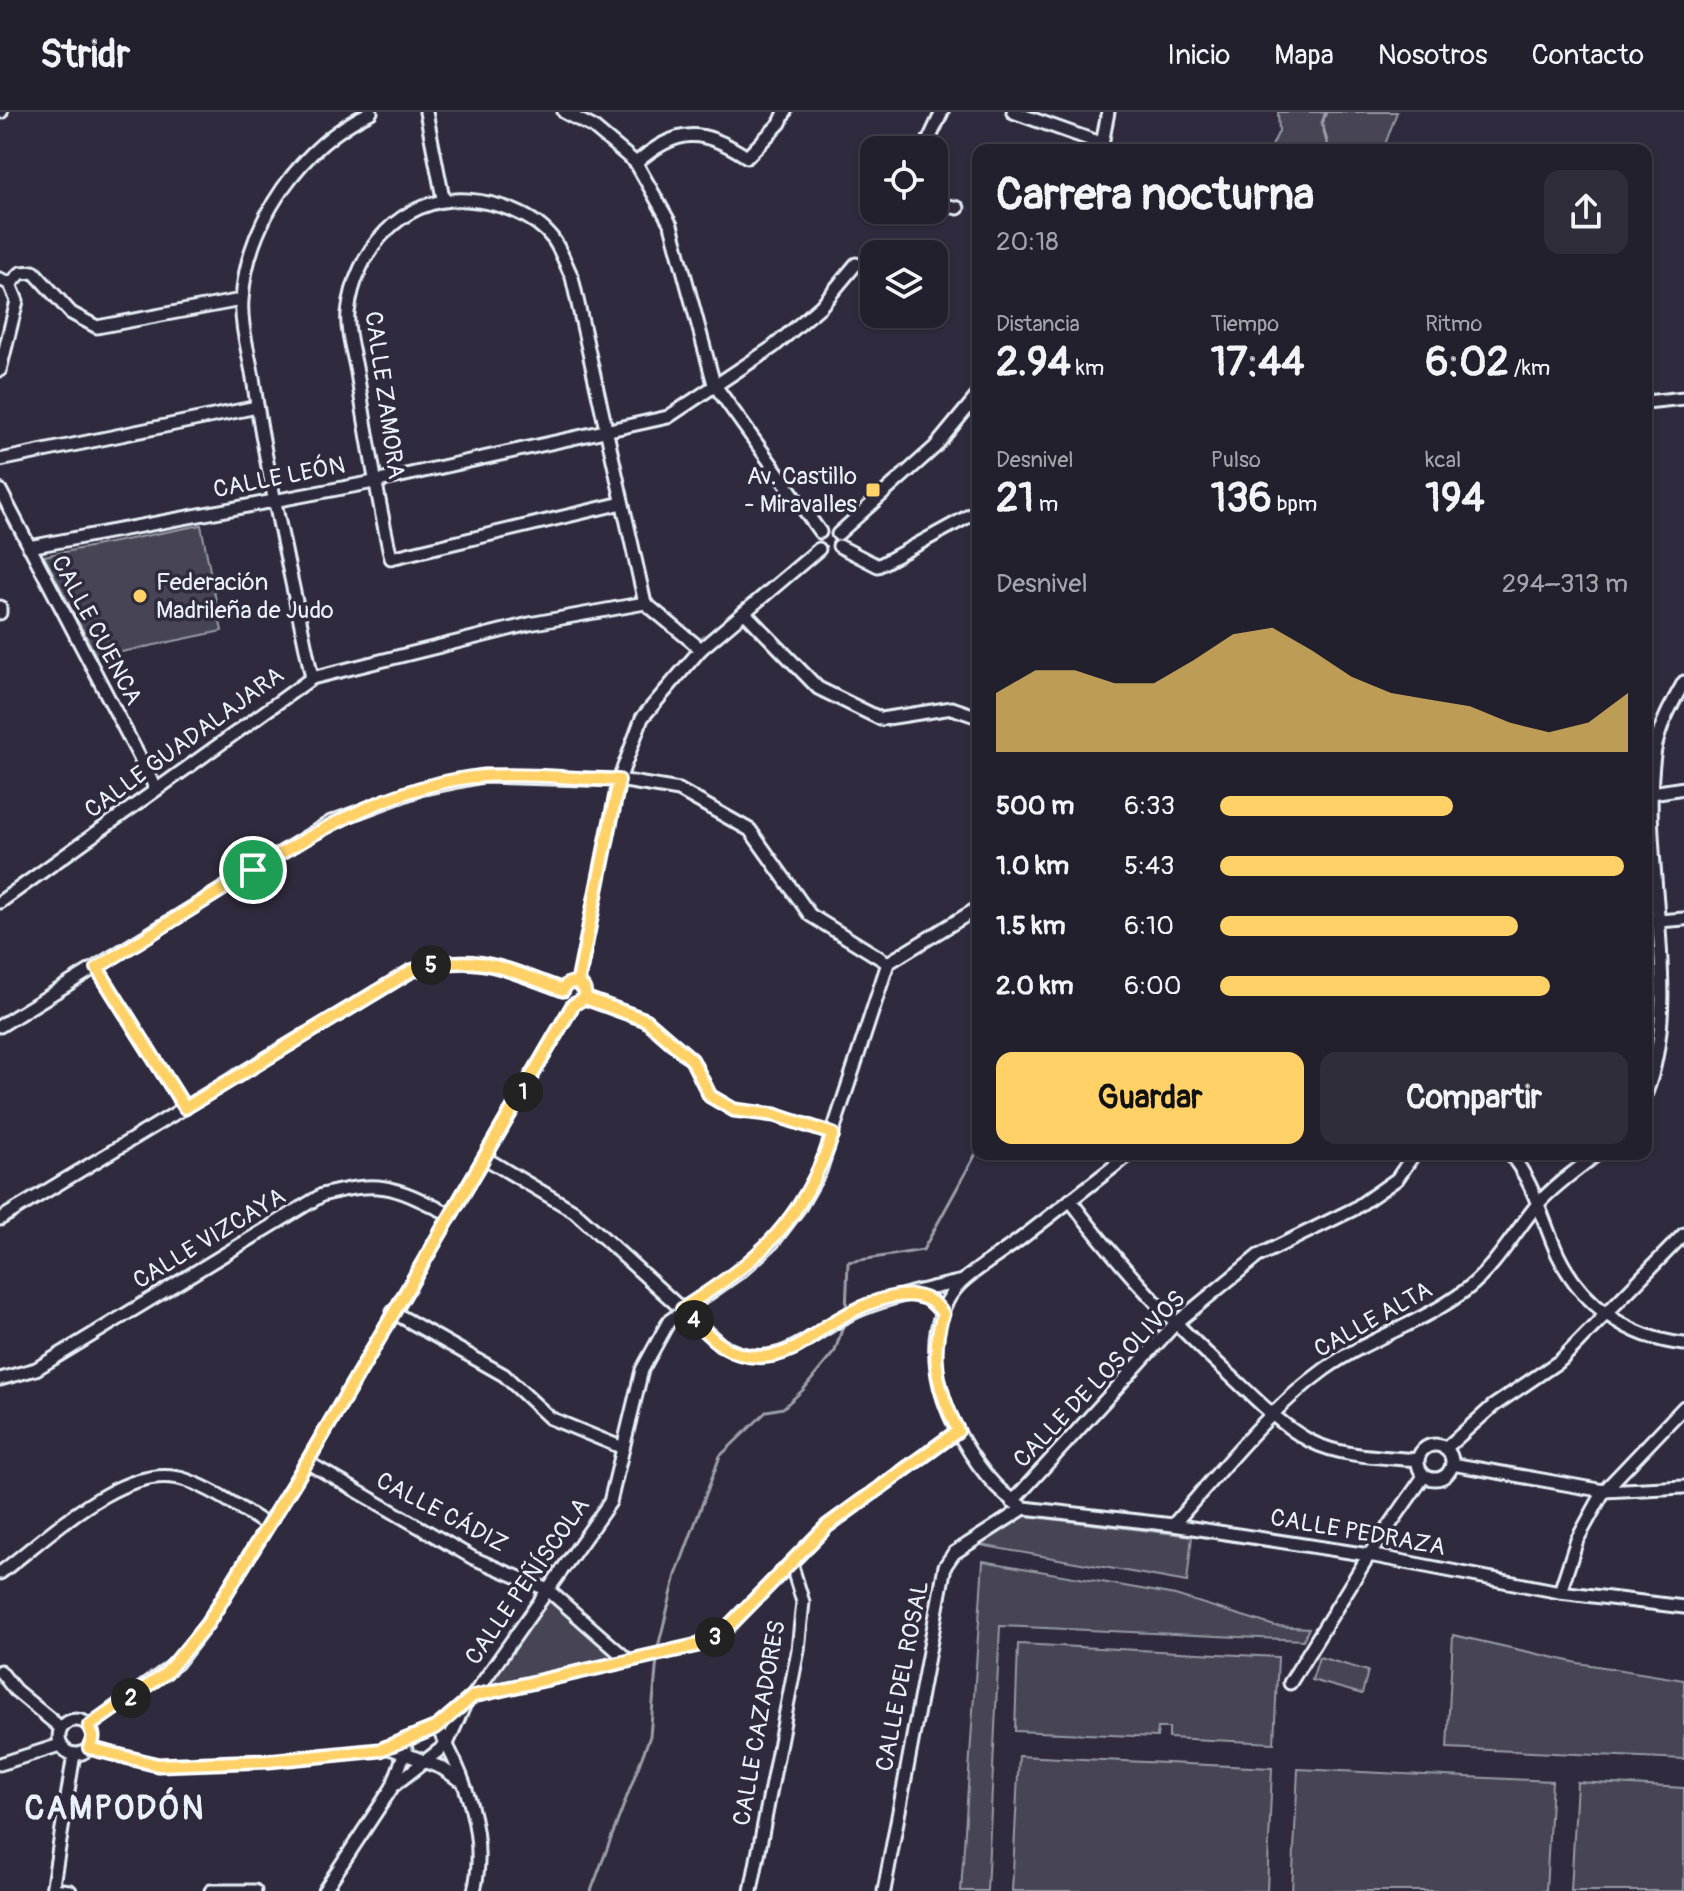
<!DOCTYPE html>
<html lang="es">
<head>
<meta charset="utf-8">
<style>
	:root { --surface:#23202e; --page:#2f2d3a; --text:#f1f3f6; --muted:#a3a3aa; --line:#403e4a; --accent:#ffd166 }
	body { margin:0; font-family:Pangolin,sans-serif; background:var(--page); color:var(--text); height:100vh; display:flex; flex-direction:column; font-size:30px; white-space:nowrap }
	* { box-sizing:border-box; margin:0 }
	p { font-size:26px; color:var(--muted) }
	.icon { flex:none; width:44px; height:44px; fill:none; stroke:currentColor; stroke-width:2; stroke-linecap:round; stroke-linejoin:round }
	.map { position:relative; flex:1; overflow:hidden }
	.drawer { position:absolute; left:972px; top:32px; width:680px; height:1016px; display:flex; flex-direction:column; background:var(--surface); border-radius:16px; box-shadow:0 2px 6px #0004,0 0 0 2px var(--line) }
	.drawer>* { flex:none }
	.controls { position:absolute; left:860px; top:24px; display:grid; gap:16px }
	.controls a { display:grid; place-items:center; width:88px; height:88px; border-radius:16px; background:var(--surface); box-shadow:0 2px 6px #0004,0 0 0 2px var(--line); font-size:40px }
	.pin { position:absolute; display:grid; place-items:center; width:68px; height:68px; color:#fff; margin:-34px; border:4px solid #fff; border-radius:50%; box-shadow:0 2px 8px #0007 }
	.km { position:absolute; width:40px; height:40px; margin:-20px; border-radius:50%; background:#222; color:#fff; font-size:22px; line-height:40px; text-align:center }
	.round { display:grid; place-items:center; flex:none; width:84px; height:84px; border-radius:16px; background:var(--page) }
	.summary { display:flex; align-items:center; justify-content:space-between; height:136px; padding:0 24px }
	h1 { font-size:44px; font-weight:700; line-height:60px }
	.figures { display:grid; grid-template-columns:repeat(3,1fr); gap:12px; height:136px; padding:8px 24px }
	.figures div { display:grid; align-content:center }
	.figures b { font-size:40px; font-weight:700 }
	.figures small { font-size:22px; font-weight:400 }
	.figures p { font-size:22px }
	.chart { height:224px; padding:16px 24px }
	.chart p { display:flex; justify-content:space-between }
	.chart svg { width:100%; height:144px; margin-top:8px; fill:var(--accent); opacity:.7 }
	.cta { display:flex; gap:16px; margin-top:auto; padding:16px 24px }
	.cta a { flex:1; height:92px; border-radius:16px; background:var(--accent); color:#111; font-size:32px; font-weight:700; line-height:92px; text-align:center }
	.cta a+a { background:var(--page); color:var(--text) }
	ul { padding:0 24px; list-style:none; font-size:26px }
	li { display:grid; grid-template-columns:128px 96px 1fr; align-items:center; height:60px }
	li i { height:20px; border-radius:10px; background:var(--accent) }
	header { display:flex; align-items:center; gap:48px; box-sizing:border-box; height:112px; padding:0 40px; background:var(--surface); border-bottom:2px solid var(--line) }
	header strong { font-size:38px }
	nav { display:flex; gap:44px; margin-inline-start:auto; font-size:28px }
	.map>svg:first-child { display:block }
	.green { fill:#464455; stroke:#979aa6; stroke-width:2 }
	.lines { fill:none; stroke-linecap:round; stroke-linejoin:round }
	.stream { stroke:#9c9fab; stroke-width:3 }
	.minor-casing { stroke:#e8f1f8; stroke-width:17 }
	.minor { stroke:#2f2a3d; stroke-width:11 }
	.route-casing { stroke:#fff; stroke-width:16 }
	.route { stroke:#ffd166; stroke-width:10 }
	.poi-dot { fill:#ffd166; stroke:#2f2a3d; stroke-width:3 }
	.labels { text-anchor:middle; stroke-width:7; stroke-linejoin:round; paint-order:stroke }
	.street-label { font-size:24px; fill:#e8f1f8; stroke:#2f2a3d }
	.poi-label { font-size:24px; fill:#e8f1f8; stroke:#2f2a3d; text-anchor:end }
	.district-label { font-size:32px; font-weight:bold; letter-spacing:2px; fill:#e8f1f8; stroke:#2f2a3d }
</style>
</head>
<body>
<header>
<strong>Stridr</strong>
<nav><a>Inicio</a><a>Mapa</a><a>Nosotros</a><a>Contacto</a></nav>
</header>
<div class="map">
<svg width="1684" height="1779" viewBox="0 0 1684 1779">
	<rect width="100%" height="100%" fill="#2f2a3d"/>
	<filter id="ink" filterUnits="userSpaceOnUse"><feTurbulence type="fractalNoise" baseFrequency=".0125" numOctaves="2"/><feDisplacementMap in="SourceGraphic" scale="16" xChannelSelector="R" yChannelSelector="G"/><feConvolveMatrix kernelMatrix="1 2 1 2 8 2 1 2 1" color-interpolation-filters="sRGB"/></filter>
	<g filter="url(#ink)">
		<!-- green -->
		<g class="green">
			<path d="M1278,0H1397L1383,38H1270L1279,19Z"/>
			<path d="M201,413L222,519L97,545L44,444Z"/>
			<path d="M1025,1404L1192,1424L1187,1470L980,1433Z"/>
			<path d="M983,1449L1175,1483L1275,1514L1309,1516L1303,1528L1000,1514L987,1779H961Z"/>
			<path d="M548,1478L629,1549L473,1584Z"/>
			<path d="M1453,1523L1578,1551L1684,1568V1647L1447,1636Z"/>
			<path d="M1018,1532L1278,1545L1274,1631L1169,1626V1616H1158L1157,1625L1015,1619Z"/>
			<path d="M1319,1545L1368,1559L1362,1582L1312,1568Z"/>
			<path d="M1019,1644L1272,1656L1267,1779H1012Z"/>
			<path d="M1298,1657L1552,1669L1546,1779H1292Z"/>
			<path d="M1577,1670L1684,1676V1779H1571Z"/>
		</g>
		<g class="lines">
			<!-- stream -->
			<g class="stream">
				<path d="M1326,0L1322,11L1329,38"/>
				<path d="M846,1200L848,1150L923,1138L978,1038"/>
				<path d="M657,1539L676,1463L720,1344L767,1299L783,1296L803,1278L835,1239L845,1208"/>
				<path d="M591,1779L650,1624L657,1546"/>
			</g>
			<defs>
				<g id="minor">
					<path d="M0,0H1"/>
					<path d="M426,0L443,86"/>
					<path d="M564,0L593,15L636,51L671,113L714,272L820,420"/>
					<path d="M1013,0L1103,32"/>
					<path d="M924,38L942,0"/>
					<path d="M1101,38L1108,0"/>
					<path d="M636,51C677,16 701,15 747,45L780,11L785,0"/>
					<path d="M934,91L958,96"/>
					<path d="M0,167L10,172L17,189L0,258"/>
					<path d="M10,172L21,161L34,160L71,201L97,215L241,188"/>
					<path d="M1646,290L1684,286"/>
					<path d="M0,348L257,295"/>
					<path d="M0,378L156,677"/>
					<path d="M622,391L391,446C377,384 367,323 357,261C354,242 346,219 348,201C355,138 402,84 467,88C497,90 534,102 553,127C561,138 566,153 572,165L645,491L701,537"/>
					<path d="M838,422L935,335L978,283"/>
					<path d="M839,434L878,454L978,399"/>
					<path d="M29,435L374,370L668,305L773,235L821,194L856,152"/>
					<path d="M0,495V501"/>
					<path d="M745,501L818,576L881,607L952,596L978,605"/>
					<path d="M312,566C292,466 267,366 253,266C249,242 240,212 242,188C247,109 302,33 371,0"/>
					<path d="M1652,681L1684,676"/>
					<path d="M0,790L312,566L529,512L645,491"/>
					<path d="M1646,810L1684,807"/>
					<path d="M97,856L185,996"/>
					<path d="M578,870L619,668L642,606L701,537L819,437"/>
					<path d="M585,886L646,908L692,948L710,984L734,998L775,1003L833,1022"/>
					<path d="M0,914L331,710L420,677L483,664L619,668L679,678L750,718L810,803L888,851"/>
					<path d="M1646,981C1684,884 1640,748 1654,643C1658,616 1671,593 1684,570"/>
					<path d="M1130,1042C1094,1070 1059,1097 1023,1125C1004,1140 981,1153 963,1169C923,1206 933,1269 954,1312C970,1344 992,1378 1024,1396L1173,1413L1369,1443L1560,1480L1684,1495"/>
					<path d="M1510,1042C1535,1072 1542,1108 1558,1143C1582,1193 1629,1226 1684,1232"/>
					<path d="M485,1046L574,1099L721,1233C779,1267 811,1217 861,1197C894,1184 928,1177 963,1169"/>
					<path d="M1070,1088C1120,1155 1169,1207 1230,1263C1255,1286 1280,1313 1310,1329C1341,1345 1383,1345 1417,1348"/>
					<path d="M0,1107L411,859C474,839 503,856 563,878"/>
					<path d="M913,1182L928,1186L943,1202"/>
					<path d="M393,1200L504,1263L550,1306L623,1336"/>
					<path d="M0,1267L36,1257L322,1083C383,1067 394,1075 449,1102"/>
					<circle cx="1435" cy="1350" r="17"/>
					<path d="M1445,1337L1493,1294L1561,1248L1684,1122"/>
					<path d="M307,1350L473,1446L548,1478L629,1549"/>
					<path d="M1452,1352L1604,1379L1684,1375"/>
					<path d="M1012,1390L1175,1212L1258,1144L1354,1097L1397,1067L1414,1042"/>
					<path d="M1173,1413C1221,1358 1266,1300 1325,1257C1370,1225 1424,1211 1467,1177C1496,1154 1514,1121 1537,1093C1553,1074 1577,1058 1597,1042"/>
					<path d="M0,1461C46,1427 125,1347 186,1368C215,1378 241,1397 267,1413"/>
					<path d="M1560,1480L1577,1428L1604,1379L1684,1295"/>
					<path d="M0,1559L15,1578L61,1616"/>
					<path d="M1290,1571L1369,1443L1424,1364"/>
					<path d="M473,1584L610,1390L642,1258L669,1209L742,1158L772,1131L800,1094L820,1059L888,851L978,796"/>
					<circle cx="76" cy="1625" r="17"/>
					<path d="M89,1614L177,1551L207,1512L307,1350L573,893"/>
					<path d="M437,1615C464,1661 488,1724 474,1779"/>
					<path d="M387,1635L442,1656L458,1667"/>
					<path d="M89,1636L158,1653L268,1649L380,1638L437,1615L473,1584L698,1533L723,1520L827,1414L958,1319"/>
					<path d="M0,1652L60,1633"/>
					<path d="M393,1673L406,1637"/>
					<path d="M53,1777L70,1779"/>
					<path d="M52,1779L74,1642"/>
					<path d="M211,1779H255"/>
					<path d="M324,1779L393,1674L447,1632L464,1594"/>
					<path d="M751,1779L798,1538L803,1490L791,1451"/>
					<path d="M884,1779L945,1454L954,1441L1024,1396"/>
				</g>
			</defs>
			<!-- minor casing -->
			<use href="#minor" class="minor-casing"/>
			<!-- minor -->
			<use href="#minor" class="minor"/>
		</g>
	</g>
	<g class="lines" filter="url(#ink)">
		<defs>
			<path id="route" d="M253,758C323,715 400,671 484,664C528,661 575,667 619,668L578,870L585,879V886L573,893L307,1350L207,1512L166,1561L89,1614L93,1625L89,1636L158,1653L268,1649L380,1638L437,1615L473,1584L698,1533L723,1520L827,1414L958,1319C938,1280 929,1245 943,1202C919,1163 859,1194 828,1213C816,1220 806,1232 793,1237C776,1245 758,1247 740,1242C718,1237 698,1212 682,1197C760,1147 801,1112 833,1022L775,1003L734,998L710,984L692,948L646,908L585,886C587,874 578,867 567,872L563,878C503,856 475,839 411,859L185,996L97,856L253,758"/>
		</defs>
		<!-- route casing -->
		<use href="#route" class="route-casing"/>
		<!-- route -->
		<use href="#route" class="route"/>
	</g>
	<!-- markers -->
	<g class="poi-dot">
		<rect x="865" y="370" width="16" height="16" rx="4"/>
		<circle cx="140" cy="484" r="8"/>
	</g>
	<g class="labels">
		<!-- street labels -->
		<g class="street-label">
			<text transform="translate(385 283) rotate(82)" y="8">CALLE ZAMORA</text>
			<text transform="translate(279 365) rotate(-11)" y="8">CALLE LEÓN</text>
			<text transform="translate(97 518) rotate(62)" y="8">CALLE CUENCA</text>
			<text transform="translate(184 630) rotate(-36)" y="8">CALLE GUADALAJARA</text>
			<text transform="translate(209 1126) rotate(-31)" y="8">CALLE VIZCAYA</text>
			<text transform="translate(1373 1207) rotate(-29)" y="8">CALLE ALTA</text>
			<text transform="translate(1099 1267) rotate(-46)" y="8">CALLE DE LOS OLIVOS</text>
			<text transform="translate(442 1400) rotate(28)" y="8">CALLE CÁDIZ</text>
			<text transform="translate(1358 1420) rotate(10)" y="8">CALLE PEDRAZA</text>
			<text transform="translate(527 1469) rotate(-55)" y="8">CALLE PEÑÍSCOLA</text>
			<text transform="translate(902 1564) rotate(-79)" y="8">CALLE DEL ROSAL</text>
			<text transform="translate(759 1611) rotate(-80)" y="8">CALLE CAZADORES</text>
		</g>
		<!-- poi labels -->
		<g class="poi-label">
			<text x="857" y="372">Av. Castillo<tspan x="857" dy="28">- Miravalles</tspan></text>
			<text x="156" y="478" text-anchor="start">Federación<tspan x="156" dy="28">Madrileña de Judo</tspan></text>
		</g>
		<!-- district labels -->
		<g class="district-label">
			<text x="115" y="1707">CAMPODÓN</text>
		</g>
	</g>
</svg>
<div class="controls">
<a><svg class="icon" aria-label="locate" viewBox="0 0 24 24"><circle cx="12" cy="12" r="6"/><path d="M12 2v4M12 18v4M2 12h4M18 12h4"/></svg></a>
<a><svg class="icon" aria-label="layers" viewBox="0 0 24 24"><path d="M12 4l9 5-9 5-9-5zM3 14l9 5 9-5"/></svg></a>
</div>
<div class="pin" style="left:253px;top:758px;background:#1e9e55"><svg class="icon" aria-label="arrive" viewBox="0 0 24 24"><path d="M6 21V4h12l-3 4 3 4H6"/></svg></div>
<b class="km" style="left:523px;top:980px">1</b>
<b class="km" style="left:131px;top:1586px">2</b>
<b class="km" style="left:715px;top:1525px">3</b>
<b class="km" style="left:694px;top:1208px">4</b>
<b class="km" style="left:431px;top:853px">5</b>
<section class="drawer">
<div class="summary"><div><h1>Carrera nocturna</h1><p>20:18</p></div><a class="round"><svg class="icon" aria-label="share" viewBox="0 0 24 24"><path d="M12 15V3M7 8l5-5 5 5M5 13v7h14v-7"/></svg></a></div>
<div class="figures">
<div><p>Distancia</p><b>2.94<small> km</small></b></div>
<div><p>Tiempo</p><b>17:44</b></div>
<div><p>Ritmo</p><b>6:02<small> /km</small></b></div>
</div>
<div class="figures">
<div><p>Desnivel</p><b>21<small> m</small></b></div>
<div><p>Pulso</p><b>136<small> bpm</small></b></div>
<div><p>kcal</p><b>194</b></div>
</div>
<div class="chart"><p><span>Desnivel</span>294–313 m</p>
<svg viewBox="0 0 160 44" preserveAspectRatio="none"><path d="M0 44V26L10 19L20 19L30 23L40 23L50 16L60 8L70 6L80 13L90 21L100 26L110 28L120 30L130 35L140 38L150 35L160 26V44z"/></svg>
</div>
<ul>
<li><b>500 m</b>6:33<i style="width:57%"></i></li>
<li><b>1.0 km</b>5:43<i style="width:99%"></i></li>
<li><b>1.5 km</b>6:10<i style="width:73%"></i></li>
<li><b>2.0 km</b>6:00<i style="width:81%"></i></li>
</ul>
<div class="cta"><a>Guardar</a><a>Compartir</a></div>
</section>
</div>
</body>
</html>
